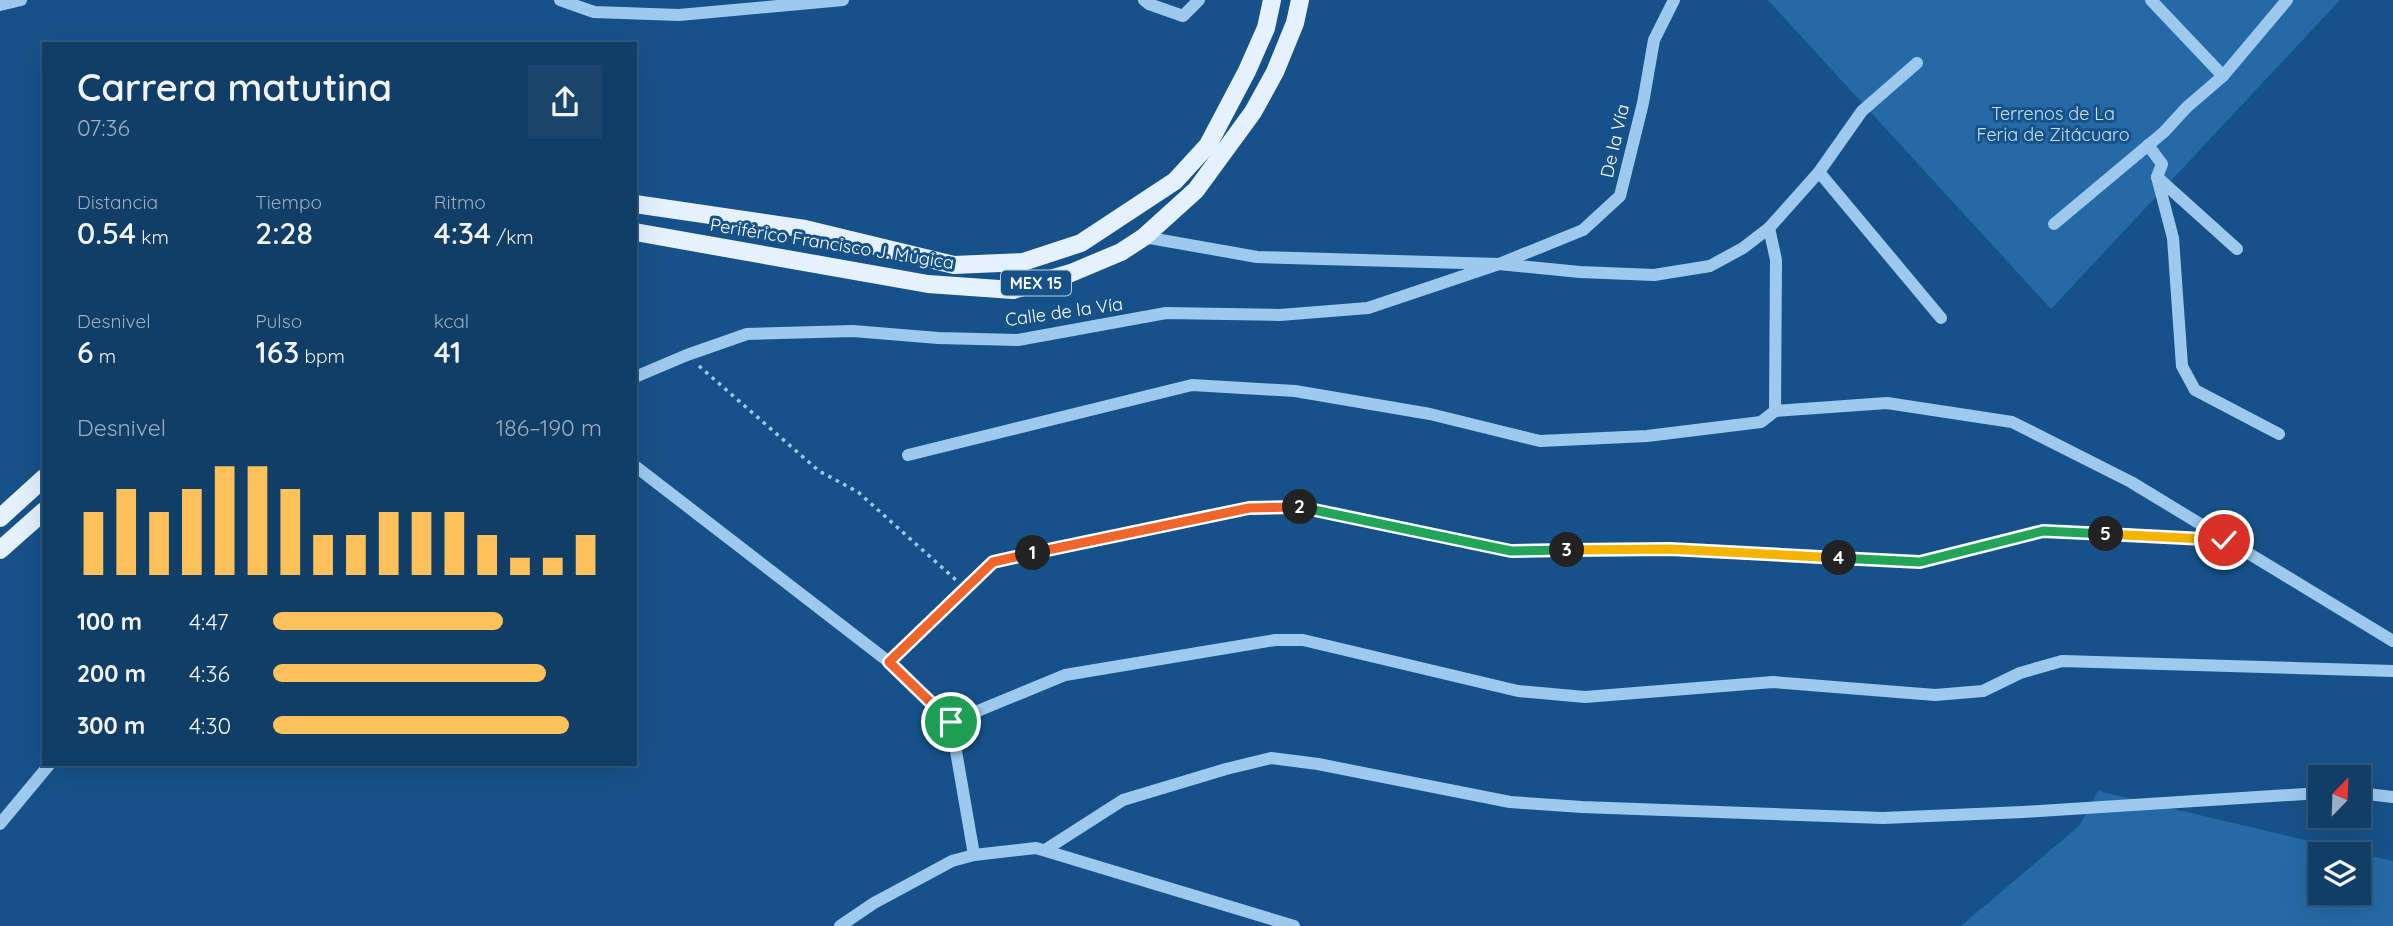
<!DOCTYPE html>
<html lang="es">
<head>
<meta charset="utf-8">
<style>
	:root { --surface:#103e67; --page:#19456d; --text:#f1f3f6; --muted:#9caec0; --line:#30577b; --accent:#ffc25b }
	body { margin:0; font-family:Quicksand,sans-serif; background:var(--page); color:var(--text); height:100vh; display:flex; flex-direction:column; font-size:26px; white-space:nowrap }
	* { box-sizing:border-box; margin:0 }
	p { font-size:23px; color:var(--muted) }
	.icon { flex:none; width:38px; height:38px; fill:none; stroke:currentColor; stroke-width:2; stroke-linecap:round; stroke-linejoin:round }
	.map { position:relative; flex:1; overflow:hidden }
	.details { position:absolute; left:42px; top:42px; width:595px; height:724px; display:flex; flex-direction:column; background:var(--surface); border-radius:0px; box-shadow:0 7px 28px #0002,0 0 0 2px var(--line) }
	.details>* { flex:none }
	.needle { width:46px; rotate:23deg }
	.tools { position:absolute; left:2308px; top:765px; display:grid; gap:14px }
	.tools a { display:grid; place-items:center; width:63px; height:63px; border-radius:0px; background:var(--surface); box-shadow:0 7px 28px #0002,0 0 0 2px var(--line); font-size:35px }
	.pin { position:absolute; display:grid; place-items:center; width:60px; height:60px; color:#fff; margin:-30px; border:4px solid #fff; border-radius:50%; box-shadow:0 2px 7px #0007 }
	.km { position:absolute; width:35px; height:35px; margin:-18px; border-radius:50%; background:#222; color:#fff; font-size:19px; line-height:35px; text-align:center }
	.round { display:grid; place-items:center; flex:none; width:74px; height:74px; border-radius:0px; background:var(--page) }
	.headline { display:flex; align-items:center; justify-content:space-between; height:119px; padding:0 35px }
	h1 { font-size:38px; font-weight:600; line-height:52px }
	.figures { display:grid; grid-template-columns:repeat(3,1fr); gap:10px; height:119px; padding:7px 35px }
	.figures div { display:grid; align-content:center }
	.figures b { font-size:30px; font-weight:600 }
	.figures small { font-size:19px; font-weight:400 }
	.figures p { font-size:19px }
	.chart { height:196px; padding:14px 35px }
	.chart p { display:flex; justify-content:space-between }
	.chart svg { width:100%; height:126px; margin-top:7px; stroke:var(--accent); stroke-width:6 }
	ul { padding:0 35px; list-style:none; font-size:23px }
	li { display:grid; grid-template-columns:112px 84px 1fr; align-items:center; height:52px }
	li i { height:18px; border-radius:9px; background:var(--accent) }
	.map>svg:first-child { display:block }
	.green { fill:#256aa7; fill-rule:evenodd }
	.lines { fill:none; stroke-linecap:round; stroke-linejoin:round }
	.path { stroke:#9dc9ef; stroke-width:3.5; stroke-dasharray:3.5 5; stroke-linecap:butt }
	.minor { stroke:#9dc9ef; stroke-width:12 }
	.major { stroke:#e5f1ff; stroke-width:18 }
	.split-1-casing { stroke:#fff; stroke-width:14 }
	.split-2-casing { stroke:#fff; stroke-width:14 }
	.split-3-casing { stroke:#fff; stroke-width:14 }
	.split-4-casing { stroke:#fff; stroke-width:14 }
	.split-5-casing { stroke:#fff; stroke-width:14 }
	.split-6-casing { stroke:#fff; stroke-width:14 }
	.split-1 { stroke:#f0652b; stroke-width:9 }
	.split-2 { stroke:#f0652b; stroke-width:9 }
	.split-3 { stroke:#22a559; stroke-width:9 }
	.split-4 { stroke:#f5b400; stroke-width:9 }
	.split-5 { stroke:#22a559; stroke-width:9 }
	.split-6 { stroke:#f5b400; stroke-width:9 }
	.labels { text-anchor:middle; stroke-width:6; stroke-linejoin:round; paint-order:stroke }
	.shield { fill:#165289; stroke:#b9cbdc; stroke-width:2 }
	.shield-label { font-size:16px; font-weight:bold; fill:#fff }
	.park-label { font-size:18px; fill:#c3e1fb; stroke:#165289 }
	.street-label { font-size:18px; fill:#fff; stroke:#165289 }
</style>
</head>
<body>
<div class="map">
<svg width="2393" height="926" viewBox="0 0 2393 926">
	<rect width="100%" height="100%" fill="#165289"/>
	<!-- green -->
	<g class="green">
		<path d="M1768,0H2340L2051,309Z"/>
		<path d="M2098,791L2393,861V926H1961L2079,826ZM2320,854H2359V892H2320Z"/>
	</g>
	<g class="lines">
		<!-- path -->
		<path class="path" d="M699,366L819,471L858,492L956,580"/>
		<!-- minor -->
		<g class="minor">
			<path d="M560,0L594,12L679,15L843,0"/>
			<path d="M1144,0L1149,4L1183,16L1199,0"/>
			<path d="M0,5L21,0"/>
			<path d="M2223,76L2287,0"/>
			<path d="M2148,145L2162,164L2157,177L2237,249"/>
			<path d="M1819,172L1941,318"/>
			<path d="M2157,177L2173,238L2182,366L2195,390L2279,434"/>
			<path d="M2054,224L2164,132L2187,107L2223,76L2151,0"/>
			<path d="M1769,228L1776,260L1775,411"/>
			<path d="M1144,237L1257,257L1499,264L1580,272L1654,275L1710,266L1743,248L1769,228L1819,172L1862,111L1917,63"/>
			<path d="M635,377L687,355L747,334L853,331L938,338L1018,340L1166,313L1280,315L1368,308L1499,264L1583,230L1620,196L1643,103L1654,40L1674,0"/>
			<path d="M908,455L1192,385L1295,391L1430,414L1540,441L1647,436L1761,422L1775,411L1887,403L2012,422L2131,482L2393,641"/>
			<path d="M635,466L889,662L951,722L974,855"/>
			<path d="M889,662L993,562L1249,508L1300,507L1511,551L1670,549L1920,562L2044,531L2223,540"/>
			<path d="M951,722L1065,675L1275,640H1303L1518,691L1585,697L1773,682L1935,695L1983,691L2020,673L2062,661L2393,671"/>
			<path d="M2359,793L2393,797"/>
			<path d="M0,824L49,765"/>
			<path d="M1045,850L1123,800L1226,769L1271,758L1318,764L1510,802L1582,807L1883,818L2023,812L2320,793"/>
			<path d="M840,926L874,903L952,861L974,855L1036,848L1294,926"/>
		</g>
		<!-- major -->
		<g class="major">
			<path d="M635,204L805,229L954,265L1023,262L1081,243L1175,181L1208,145L1247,71L1266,28L1272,0"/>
			<path d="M635,232L928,284L1013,290L1071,273L1121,252L1144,237L1196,190L1253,112L1275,72L1295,23L1300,0"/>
			<path d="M0,518L44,478"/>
			<path d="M0,550L44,511"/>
		</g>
	</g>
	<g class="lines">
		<defs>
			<path id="split-1" d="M951,722L889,662L993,562L1033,553"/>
			<path id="split-2" d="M1033,553L1249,508L1300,507"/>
			<path id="split-3" d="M1300,507L1511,551L1567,550"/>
			<path id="split-4" d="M1567,550L1670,549L1839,558"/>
			<path id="split-5" d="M1839,558L1920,562L2043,531L2106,534"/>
			<path id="split-6" d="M2106,534L2224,540"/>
		</defs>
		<!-- split-1 casing -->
		<use href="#split-1" class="split-1-casing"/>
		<!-- split-2 casing -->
		<use href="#split-2" class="split-2-casing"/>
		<!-- split-3 casing -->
		<use href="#split-3" class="split-3-casing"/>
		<!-- split-4 casing -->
		<use href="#split-4" class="split-4-casing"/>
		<!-- split-5 casing -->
		<use href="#split-5" class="split-5-casing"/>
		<!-- split-6 casing -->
		<use href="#split-6" class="split-6-casing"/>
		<!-- split-1 -->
		<use href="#split-1" class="split-1"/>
		<!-- split-2 -->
		<use href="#split-2" class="split-2"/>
		<!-- split-3 -->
		<use href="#split-3" class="split-3"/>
		<!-- split-4 -->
		<use href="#split-4" class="split-4"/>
		<!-- split-5 -->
		<use href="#split-5" class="split-5"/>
		<!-- split-6 -->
		<use href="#split-6" class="split-6"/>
	</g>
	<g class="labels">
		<!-- shield labels -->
		<rect class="shield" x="1001" y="270.5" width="70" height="25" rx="5"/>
		<g class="shield-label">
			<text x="1036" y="289">MEX 15</text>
		</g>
		<!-- park labels -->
		<g class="park-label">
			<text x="2053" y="120">Terrenos de La<tspan x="2053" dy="21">Feria de Zitácuaro</tspan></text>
		</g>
		<!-- street labels -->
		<g class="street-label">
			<text transform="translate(1615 141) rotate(-77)" y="6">De la Vía</text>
			<text transform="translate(832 244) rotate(9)" y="6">Periférico Francisco J. Múgica</text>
			<text transform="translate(1064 312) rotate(-8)" y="6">Calle de la Vía</text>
		</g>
	</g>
</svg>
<div class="tools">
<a><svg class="needle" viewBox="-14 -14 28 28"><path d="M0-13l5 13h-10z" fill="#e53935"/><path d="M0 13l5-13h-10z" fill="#9caec0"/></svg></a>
<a><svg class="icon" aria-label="layers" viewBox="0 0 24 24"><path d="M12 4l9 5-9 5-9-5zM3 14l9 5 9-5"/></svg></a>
</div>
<div class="pin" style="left:951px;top:722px;background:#1e9e55"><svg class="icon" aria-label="arrive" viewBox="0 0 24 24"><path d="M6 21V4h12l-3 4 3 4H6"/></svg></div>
<div class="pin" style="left:2224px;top:540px;background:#d93025"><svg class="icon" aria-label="check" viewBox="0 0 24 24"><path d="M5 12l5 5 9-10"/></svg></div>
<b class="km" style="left:1033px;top:553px">1</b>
<b class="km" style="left:1300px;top:507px">2</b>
<b class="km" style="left:1567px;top:550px">3</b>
<b class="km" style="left:1839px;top:558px">4</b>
<b class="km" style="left:2106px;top:534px">5</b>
<section class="details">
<div class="headline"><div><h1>Carrera matutina</h1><p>07:36</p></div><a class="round"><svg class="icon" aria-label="share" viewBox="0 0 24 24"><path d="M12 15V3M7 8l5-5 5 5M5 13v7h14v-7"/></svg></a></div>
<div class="figures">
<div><p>Distancia</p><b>0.54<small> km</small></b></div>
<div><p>Tiempo</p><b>2:28</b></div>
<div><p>Ritmo</p><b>4:34<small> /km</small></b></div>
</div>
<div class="figures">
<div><p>Desnivel</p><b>6<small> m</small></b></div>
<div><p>Pulso</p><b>163<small> bpm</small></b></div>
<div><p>kcal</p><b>41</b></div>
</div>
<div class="chart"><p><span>Desnivel</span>186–190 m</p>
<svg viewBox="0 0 160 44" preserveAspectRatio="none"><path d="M5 44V22M15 44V14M25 44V22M35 44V14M45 44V6M55 44V6M65 44V14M75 44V30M85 44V30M95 44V22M105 44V22M115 44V22M125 44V30M135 44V38M145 44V38M155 44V30"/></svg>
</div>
<ul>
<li><b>100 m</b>4:47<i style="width:70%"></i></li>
<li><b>200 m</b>4:36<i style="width:83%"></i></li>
<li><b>300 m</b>4:30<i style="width:90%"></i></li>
</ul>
</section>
</div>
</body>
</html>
